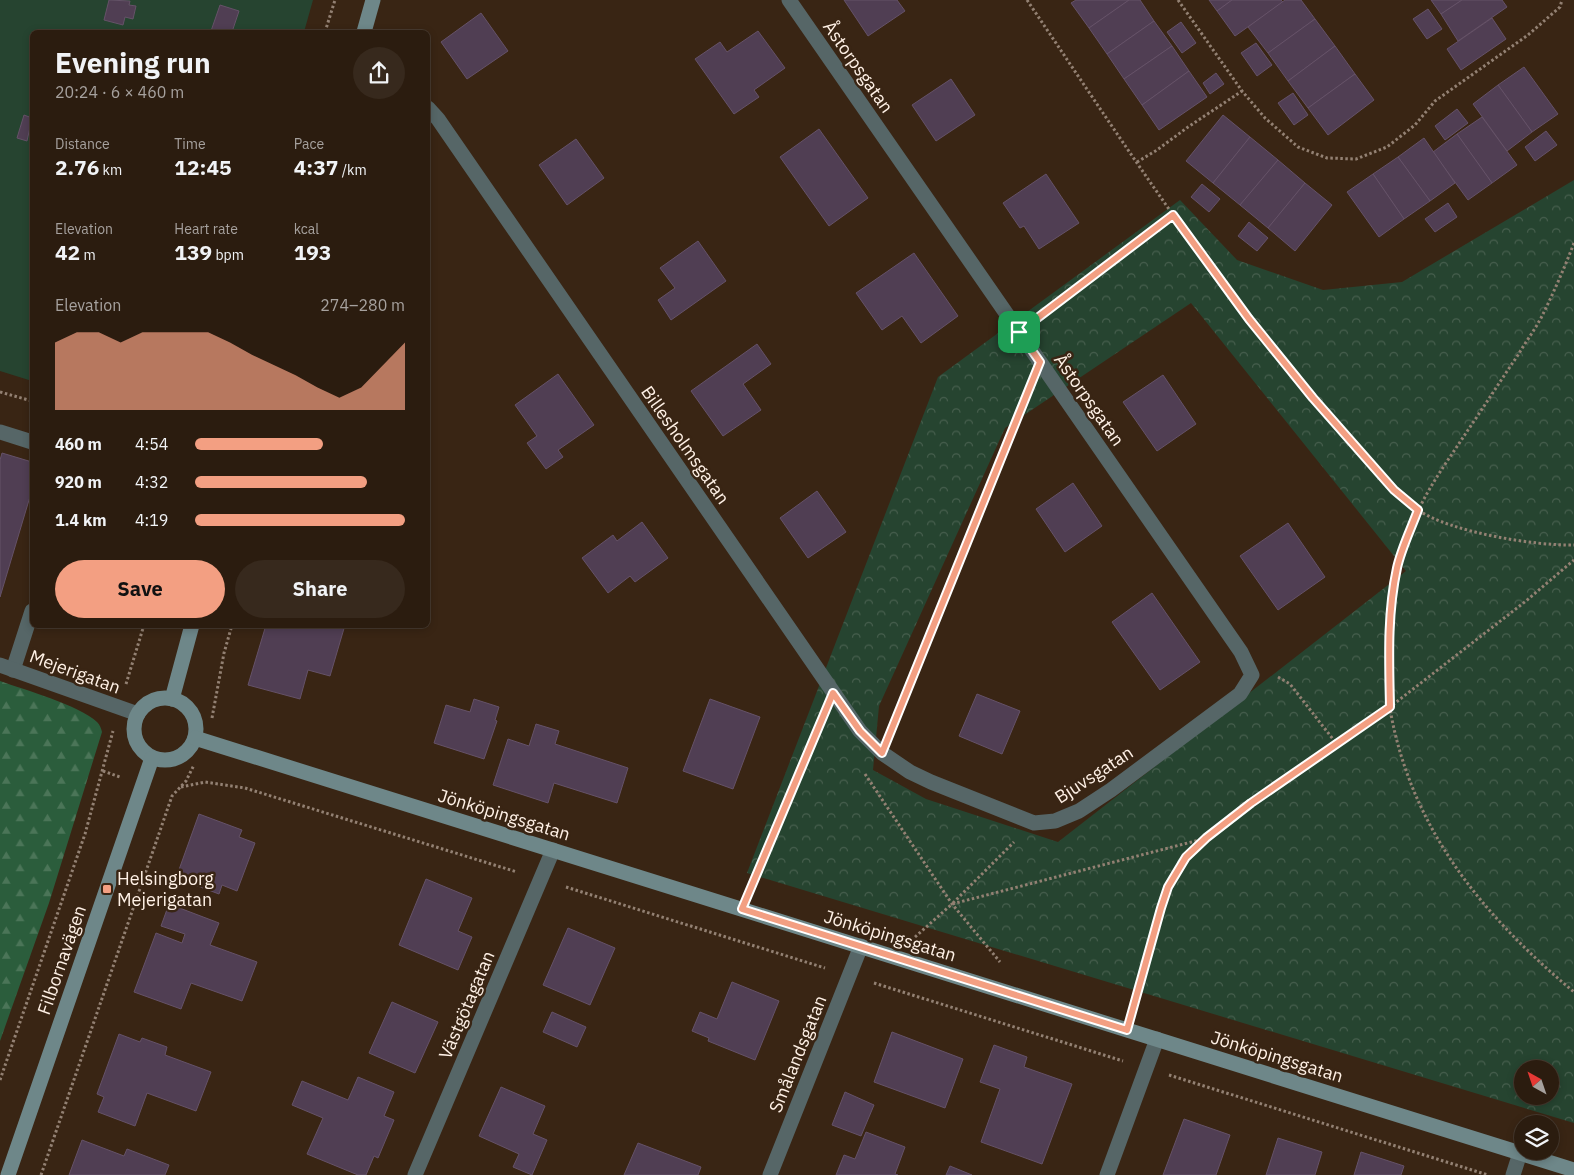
<!DOCTYPE html>
<html lang="en">
<head>
<meta charset="utf-8">
<style>
	:root { --surface:#2b1c0f; --page:#37291d; --text:#f1f3f6; --muted:#a6a19e; --line:#473a2f; --accent:#f39f82 }
	body { margin:0; font-family:"IBM Plex Sans",sans-serif; background:var(--page); color:var(--text); height:100vh; display:flex; flex-direction:column; font-size:19px; white-space:nowrap }
	* { box-sizing:border-box; margin:0 }
	p { font-size:16px; color:var(--muted) }
	.icon { flex:none; width:28px; height:28px; fill:none; stroke:currentColor; stroke-width:2; stroke-linecap:round; stroke-linejoin:round }
	.map { position:relative; flex:1; overflow:hidden }
	.drawer { position:absolute; left:30px; top:30px; width:400px; height:598px; display:flex; flex-direction:column; background:var(--surface); border-radius:8px; box-shadow:0 2px 8px #0003,0 0 0 1px var(--line) }
	.drawer>* { flex:none }
	.needle { width:32px; rotate:320deg }
	.fabs { position:absolute; left:1514px; top:1060px; display:grid; gap:10px }
	.fabs a { display:grid; place-items:center; width:45px; height:45px; border-radius:50%; background:var(--surface); box-shadow:0 2px 8px #0003,0 0 0 1px var(--line); font-size:25px }
	.pin { position:absolute; display:grid; place-items:center; width:42px; height:42px; color:#fff; margin:-21px; border-radius:10px; box-shadow:0 2px 8px #0006 }
	.round { display:grid; place-items:center; flex:none; width:52px; height:52px; border-radius:26px; background:var(--page) }
	.headline { display:flex; align-items:center; justify-content:space-between; height:85px; padding:0 25px }
	h1 { font-size:28px; font-weight:800; line-height:38px }
	.stats { display:grid; grid-template-columns:repeat(3,1fr); gap:8px; height:85px; padding:5px 25px }
	.stats div { display:grid; align-content:center }
	.stats b { font-size:21px; font-weight:800 }
	.stats small { font-size:14px; font-weight:400 }
	.stats p { font-size:14px }
	.chart { height:140px; padding:10px 25px }
	.chart p { display:flex; justify-content:space-between }
	.chart svg { width:100%; height:90px; margin-top:5px; fill:var(--accent); opacity:.7 }
	.cta { display:flex; gap:10px; margin-top:auto; padding:10px 25px }
	.cta a { flex:1; height:58px; border-radius:30px; background:var(--accent); color:#111; font-size:20px; font-weight:800; line-height:58px; text-align:center }
	.cta a+a { background:var(--page); color:var(--text) }
	ul { padding:0 25px; list-style:none; font-size:16px }
	li { display:grid; grid-template-columns:80px 60px 1fr; align-items:center; height:38px }
	li i { height:12px; border-radius:6px; background:var(--accent) }
	.map>svg:first-child { display:block }
	.forest { fill:url(#forest-firs) }
	.park { fill:url(#park-crowns); fill-rule:evenodd }
	.garden { fill:#264430 }
	.building { fill:#503e53; stroke:#655268 }
	.lines { fill:none; stroke-linecap:round; stroke-linejoin:round }
	.path { stroke:#938173; stroke-width:3; stroke-dasharray:2.5 2.5; stroke-linecap:butt }
	.lane { stroke:#566667; stroke-width:15 }
	.street { stroke:#566667; stroke-width:15 }
	.secondary { stroke:#6e8789; stroke-width:15 }
	.route-casing { stroke:#fff; stroke-width:10 }
	.route { stroke:#f39f82; stroke-width:6 }
	.poi-dot { fill:#f39f82; stroke:#392514; stroke-width:2 }
	.labels { text-anchor:middle; stroke-width:5; stroke-linejoin:round; paint-order:stroke }
	.street-label { font-size:18px; fill:#fff1e6; stroke:#392514 }
	.poi-label { font-size:18px; fill:#fff1e6; stroke:#392514; text-anchor:start }
</style>
</head>
<body>
<div class="map">
<svg width="1574" height="1175" viewBox="0 0 1574 1175">
	<defs>
		<pattern id="forest-firs" width="22" height="20" patternUnits="userSpaceOnUse" patternTransform="scale(1.25)"><rect width="22" height="20" fill="#2b5d3c"/><path d="M5 1l3.5 6h-7zM16 11l3.5 6h-7z" fill="#4b7558"/></pattern>
		<pattern id="park-crowns" width="20" height="18" patternUnits="userSpaceOnUse" patternTransform="scale(1.25)"><rect width="20" height="18" fill="#264430"/><path d="M2 6a3 3 0 1 1 6 0M12 15a3 3 0 1 1 6 0" fill="none" stroke="#475f4e"/></pattern>
	</defs>
	<rect width="100%" height="100%" fill="#392514"/>
	<!-- forest -->
	<path class="forest" d="M0,681C25,690 79,705 97,722C100,725 101,728 102,732L49,903L0,1041Z"/>
	<!-- park -->
	<path class="park" d="M1574,180V1123L747,873L938,377L1180,200L1237,260L1323,290L1402,282ZM1191,303L1406,571L1058,842L926,799L873,770L879,706L1005,428ZM1522,1069H1550V1096H1522Z"/>
	<!-- garden -->
	<path class="garden" d="M0,0H313L304,32H32V381L0,371Z"/>
	<!-- building -->
	<g class="building">
		<path d="M109,0L130,1L129,5L136,6L133,19L125,17L123,25L104,20Z"/>
		<path d="M844,0H897L905,11L868,36Z"/>
		<path d="M1076,0H1129L1089,28L1071,3Z"/>
		<path d="M1129,0H1140L1154,21L1107,54L1089,28Z"/>
		<path d="M1209,0H1232L1217,11Z"/>
		<path d="M1232,0H1281L1283,2L1235,36L1217,11Z"/>
		<path d="M1285,0H1301L1315,19L1268,53L1248,27Z"/>
		<path d="M1431,0H1462L1441,14Z"/>
		<path d="M1462,0H1502L1507,7L1458,41L1441,14Z"/>
		<path d="M220,5L239,11L232,32H215L211,31Z"/>
		<path d="M1428,9L1442,29L1427,39L1413,19Z"/>
		<path d="M481,13L508,51L467,79L441,42Z"/>
		<path d="M1492,18L1506,39L1461,70L1447,49Z"/>
		<path d="M1315,19L1335,46L1288,81L1268,53Z"/>
		<path d="M1154,21L1172,46L1124,79L1107,54Z"/>
		<path d="M1181,22L1196,43L1182,53L1167,32Z"/>
		<path d="M758,31L785,68L754,90L759,97L734,114L695,59L720,42L727,52Z"/>
		<path d="M1256,43L1272,65L1257,76L1241,53Z"/>
		<path d="M1172,46L1189,71L1142,105L1124,79Z"/>
		<path d="M1335,46L1355,74L1308,108L1288,81Z"/>
		<path d="M1524,67L1558,114L1532,132L1498,85Z"/>
		<path d="M1189,71L1207,97L1159,130L1142,105Z"/>
		<path d="M1216,73L1224,84L1210,94L1203,83Z"/>
		<path d="M1355,74L1374,100L1328,135L1308,108Z"/>
		<path d="M951,79L975,115L936,141L912,105Z"/>
		<path d="M1498,85L1532,132L1507,151L1473,104Z"/>
		<path d="M1293,93L1308,115L1294,125L1278,103Z"/>
		<path d="M1457,109L1468,123L1445,140L1435,126Z"/>
		<path d="M24,115L32,118L27,141L17,138Z"/>
		<path d="M1223,115L1250,137L1213,183L1186,161Z"/>
		<path d="M1482,117L1517,165L1492,183L1457,134Z"/>
		<path d="M819,129L868,198L829,226L780,157Z"/>
		<path d="M1546,131L1557,145L1535,161L1525,147Z"/>
		<path d="M1457,134L1492,183L1468,200L1433,152Z"/>
		<path d="M1250,137L1278,160L1240,205L1213,183Z"/>
		<path d="M1424,138L1455,183L1430,201L1398,157Z"/>
		<path d="M576,139L604,178L567,205L539,165Z"/>
		<path d="M1398,157L1430,201L1404,219L1373,174Z"/>
		<path d="M1278,160L1305,183L1268,228L1240,205Z"/>
		<path d="M1046,174L1079,223L1039,249L1024,226L1020,228L1003,203Z"/>
		<path d="M1373,174L1404,219L1379,237L1347,192Z"/>
		<path d="M1305,183L1332,205L1295,251L1268,228Z"/>
		<path d="M1202,184L1220,199L1209,212L1191,197Z"/>
		<path d="M1448,203L1457,217L1435,232L1425,219Z"/>
		<path d="M1249,222L1268,238L1257,251L1238,236Z"/>
		<path d="M698,241L726,281L671,320L658,300L675,288L660,268Z"/>
		<path d="M914,253L958,316L921,343L902,316L882,330L856,293Z"/>
		<path d="M757,344L771,364L743,384L761,410L723,436L691,391Z"/>
		<path d="M558,374L594,425L558,450L563,457L546,469L527,443L537,436L515,405Z"/>
		<path d="M1163,375L1196,424L1157,451L1123,402Z"/>
		<path d="M2,453L32,462V490L0,597V460Z"/>
		<path d="M1073,483L1102,526L1065,552L1036,509Z"/>
		<path d="M817,491L846,532L808,558L780,518Z"/>
		<path d="M642,522L668,558L635,582L630,576L608,593L582,558L613,535L617,541Z"/>
		<path d="M1288,523L1325,577L1278,610L1240,556Z"/>
		<path d="M1152,593L1200,662L1160,690L1112,622Z"/>
		<path d="M266,625H345L330,676L308,670L300,699L248,685Z"/>
		<path d="M977,694L1020,711L1002,754L959,736Z"/>
		<path d="M474,699L499,707L495,720L497,721L484,759L434,743L446,705L470,712Z"/>
		<path d="M710,699L760,717L733,789L683,771Z"/>
		<path d="M536,724L559,731L555,744L628,768L617,803L554,783L548,803L493,785L508,739L529,746Z"/>
		<path d="M199,814L242,830L239,837L255,843L237,891L222,885L219,894L176,878Z"/>
		<path d="M426,879L472,898L458,931L472,937L458,970L399,945Z"/>
		<path d="M169,904L219,923L210,945L257,962L242,1001L191,983L181,1009L134,992L156,933L182,943L185,934L161,926Z"/>
		<path d="M568,928L615,948L590,1005L543,985Z"/>
		<path d="M732,982L779,1001L755,1060L708,1041L709,1038L692,1031L700,1012L717,1019Z"/>
		<path d="M392,1002L438,1022L415,1073L369,1053Z"/>
		<path d="M552,1012L586,1027L577,1047L543,1032Z"/>
		<path d="M892,1032L963,1059L945,1108L874,1082Z"/>
		<path d="M119,1034L140,1042L142,1038L167,1047L165,1055L211,1072L196,1111L147,1093L135,1126L98,1112L104,1097L97,1094Z"/>
		<path d="M994,1045L1027,1057L1024,1067L1072,1084L1042,1164L981,1142L1000,1089L980,1082Z"/>
		<path d="M358,1077L394,1092L384,1116L394,1120L378,1158L374,1156L366,1175H358L307,1154L323,1118L292,1105L302,1081L348,1100Z"/>
		<path d="M501,1087L545,1106L533,1134L547,1140L532,1175L513,1167L519,1154L479,1136Z"/>
		<path d="M845,1092L874,1105L861,1136L832,1125Z"/>
		<path d="M1184,1119L1230,1135L1216,1175H1163Z"/>
		<path d="M866,1132L905,1147L895,1174L898,1175H836L844,1155L855,1159Z"/>
		<path d="M1278,1138L1322,1152L1315,1175H1266Z"/>
		<path d="M82,1140L124,1156L127,1149L169,1165L165,1175H69Z"/>
		<path d="M638,1143L701,1167L698,1175H624Z"/>
		<path d="M1361,1152L1404,1166L1401,1175H1354Z"/>
		<path d="M950,1166L972,1175H946Z"/>
	</g>
	<g class="lines">
		<!-- path -->
		<g class="path">
			<path d="M1027,0C1123,142 1216,287 1329,416C1355,446 1385,487 1418,510C1450,532 1535,546 1574,545"/>
			<path d="M1178,0L1242,91L1265,118L1298,147L1327,158L1356,159L1387,147L1415,125L1435,101L1528,35L1560,7L1562,0"/>
			<path d="M325,32L335,0"/>
			<path d="M1137,162L1157,150L1188,127L1242,91"/>
			<path d="M1574,243C1564,269 1553,294 1541,318C1534,331 1525,343 1518,355C1501,380 1485,405 1468,430C1451,456 1431,483 1418,511C1395,560 1388,603 1389,657C1389,674 1387,693 1390,709C1411,829 1483,916 1574,992"/>
			<path d="M1040,316L1173,215"/>
			<path d="M0,392L32,401"/>
			<path d="M1278,677L1290,684L1336,743"/>
			<path d="M126,684L144,625"/>
			<path d="M212,718L224,653L232,625"/>
			<path d="M892,728L1029,391"/>
			<path d="M103,771L120,777"/>
			<path d="M865,774L952,904L1000,962"/>
			<path d="M181,787L205,782L245,788L517,872"/>
			<path d="M752,885L821,720"/>
			<path d="M566,887L825,968"/>
			<path d="M953,903L1014,842"/>
			<path d="M915,937L952,904L1203,839"/>
			<path d="M874,983L1123,1061"/>
			<path d="M1134,1005L1154,930L1168,887L1177,869L1192,850L1251,803L1390,707L1526,601L1574,560"/>
			<path d="M1169,1075L1488,1175"/>
			<path d="M0,1080L85,834L113,731"/>
			<path d="M41,1175L172,796L186,781L194,765"/>
		</g>
		<!-- lane -->
		<g class="lane">
			<path d="M0,432L32,442"/>
			<path d="M13,670L32,611"/>
		</g>
		<!-- street -->
		<g class="street">
			<path d="M428,108L438,119L860,731L882,753L910,772L931,782L1034,823L1055,821L1079,811L1111,790L1240,694L1252,675L1241,652L789,0"/>
			<path d="M0,665L138,714"/>
			<path d="M415,1175L553,850"/>
			<path d="M770,1175L861,946"/>
			<path d="M1107,1175L1157,1039"/>
			<path d="M1513,1175L1520,1153"/>
		</g>
		<!-- secondary -->
		<g class="secondary">
			<path d="M364,32L373,0"/>
			<circle cx="165" cy="729" r="31"/>
			<path d="M172,699L192,625"/>
			<path d="M195,738L1574,1170"/>
			<path d="M8,1175L152,758"/>
		</g>
	</g>
	<g class="lines">
		<defs>
			<path id="route" d="M1173,215L1249,319L1313,398L1394,490L1418,510C1411,529 1401,549 1397,568C1387,614 1389,660 1390,707L1251,803L1206,838L1186,857L1168,887L1161,908L1127,1030L742,909L833,693L860,731L882,753L1040,362L1019,332Z"/>
		</defs>
		<!-- route casing -->
		<use href="#route" class="route-casing"/>
		<!-- route -->
		<use href="#route" class="route"/>
	</g>
	<!-- markers -->
	<rect class="poi-dot" x="102" y="884" width="10" height="10" rx="2.5"/>
	<g class="labels">
		<!-- street labels -->
		<g class="street-label">
			<text transform="translate(858 67) rotate(55)" y="6">Åstorpsgatan</text>
			<text transform="translate(1089 400) rotate(55)" y="6">Åstorpsgatan</text>
			<text transform="translate(685 445) rotate(55)" y="6">Billesholmsgatan</text>
			<text transform="translate(75 672) rotate(20)" y="6">Mejerigatan</text>
			<text transform="translate(1094 775) rotate(-33)" y="6">Bjuvsgatan</text>
			<text transform="translate(504 815) rotate(17)" y="6">Jönköpingsgatan</text>
			<text transform="translate(890 936) rotate(17)" y="6">Jönköpingsgatan</text>
			<text transform="translate(62 960) rotate(-71)" y="6">Filbornavägen</text>
			<text transform="translate(467 1005) rotate(-67)" y="6">Västgötagatan</text>
			<text transform="translate(798 1054) rotate(-68)" y="6">Smålandsgatan</text>
			<text transform="translate(1277 1057) rotate(17)" y="6">Jönköpingsgatan</text>
		</g>
		<!-- poi labels -->
		<g class="poi-label">
			<text x="117" y="885">Helsingborg<tspan x="117" dy="21">Mejerigatan</tspan></text>
		</g>
	</g>
</svg>
<div class="fabs">
<a><svg class="needle" viewBox="-14 -14 28 28"><path d="M0-13l5 13h-10z" fill="#e53935"/><path d="M0 13l5-13h-10z" fill="#a6a19e"/></svg></a>
<a><svg class="icon" aria-label="layers" viewBox="0 0 24 24"><path d="M12 4l9 5-9 5-9-5zM3 14l9 5 9-5"/></svg></a>
</div>
<div class="pin" style="left:1019px;top:332px;background:#1e9e55"><svg class="icon" aria-label="arrive" viewBox="0 0 24 24"><path d="M6 21V4h12l-3 4 3 4H6"/></svg></div>
<section class="drawer">
<div class="headline"><div><h1>Evening run</h1><p>20:24 · 6 × 460 m</p></div><a class="round"><svg class="icon" aria-label="share" viewBox="0 0 24 24"><path d="M12 15V3M7 8l5-5 5 5M5 13v7h14v-7"/></svg></a></div>
<div class="stats">
<div><p>Distance</p><b>2.76<small> km</small></b></div>
<div><p>Time</p><b>12:45</b></div>
<div><p>Pace</p><b>4:37<small> /km</small></b></div>
</div>
<div class="stats">
<div><p>Elevation</p><b>42<small> m</small></b></div>
<div><p>Heart rate</p><b>139<small> bpm</small></b></div>
<div><p>kcal</p><b>193</b></div>
</div>
<div class="chart"><p><span>Elevation</span>274–280 m</p>
<svg viewBox="0 0 160 44" preserveAspectRatio="none"><path d="M0 44V11L10 6L20 6L30 11L40 6L50 6L60 6L70 6L80 11L90 17L100 22L110 27L120 33L130 38L140 33L150 22L160 11V44z"/></svg>
</div>
<ul>
<li><b>460 m</b>4:54<i style="width:61%"></i></li>
<li><b>920 m</b>4:32<i style="width:82%"></i></li>
<li><b>1.4 km</b>4:19<i style="width:100%"></i></li>
</ul>
<div class="cta"><a>Save</a><a>Share</a></div>
</section>
</div>
</body>
</html>
